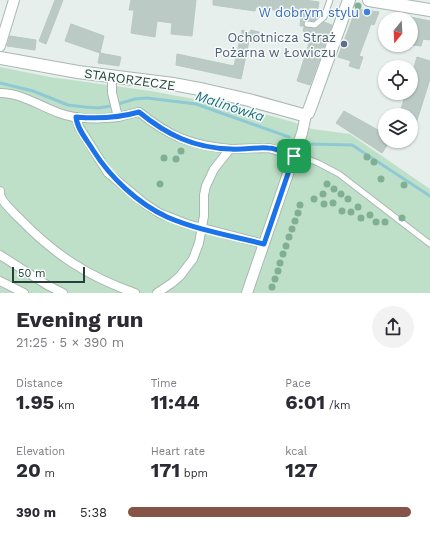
<!DOCTYPE html>
<html lang="en">
<head>
<meta charset="utf-8">
<style>
	:root { --surface:#fff; --page:#f2f2f3; --text:#2b2b33; --muted:#7c7c81; --accent:#855347 }
	body { margin:0; font-family:"Work Sans",sans-serif; background:var(--page); color:var(--text); height:100vh; display:flex; flex-direction:column; font-size:15px; white-space:nowrap }
	* { box-sizing:border-box; margin:0 }
	p { font-size:13px; color:var(--muted) }
	.icon { flex:none; width:22px; height:22px; fill:none; stroke:currentColor; stroke-width:2; stroke-linecap:round; stroke-linejoin:round }
	.map { position:relative; height:293px; overflow:hidden }
	.sheet { display:flex; flex-direction:column; background:var(--surface); flex:1 }
	.sheet>* { flex:none }
	.needle { width:26px; rotate:198deg }
	.fabs { position:absolute; left:378px; top:12px; display:grid; gap:8px }
	.fabs a { display:grid; place-items:center; width:40px; height:40px; border-radius:50%; background:var(--surface); box-shadow:0 1px 3px #0004; font-size:20px }
	.scale { position:absolute; left:12px; bottom:10px; width:73px; box-sizing:border-box; padding-left:4px; border:2px solid #24423a; border-top:0; font-size:11px; line-height:14px; white-space:nowrap; color:#24423a; -webkit-text-stroke:3px #f7fbf9; paint-order:stroke }
	.pin { position:absolute; display:grid; place-items:center; width:34px; height:34px; color:#fff; margin:-17px; border-radius:8px; box-shadow:0 2px 6px #0006 }
	.round { display:grid; place-items:center; flex:none; width:42px; height:42px; border-radius:21px; background:var(--page) }
	.summary { display:flex; align-items:center; justify-content:space-between; height:68px; padding:0 16px }
	h1 { font-size:22px; font-weight:700; line-height:30px }
	.stats { display:grid; grid-template-columns:repeat(3,1fr); gap:6px; height:68px; padding:4px 16px }
	.stats div { display:grid; align-content:center }
	.stats b { font-size:20px; font-weight:700 }
	.stats small { font-size:11px; font-weight:400 }
	.stats p { font-size:11px }
	ul { padding:0 16px; list-style:none; font-size:13px }
	li { display:grid; grid-template-columns:64px 48px 1fr; align-items:center; height:30px }
	li i { height:10px; border-radius:5px; background:var(--accent) }
	.map>svg:first-child { display:block }
	.green { fill:#bfe0c8 }
	.lines { fill:none; stroke-linecap:round; stroke-linejoin:round }
	.stream { stroke:#8ec9d4; stroke-width:3 }
	.building { fill:#bbcac4; stroke:#b8c9c2 }
	.service-casing { stroke:#a8b8b2; stroke-width:7 }
	.pedestrian-casing { stroke:#a8b8b2; stroke-width:10 }
	.minor-casing { stroke:#a8b8b2; stroke-width:12 }
	.tertiary-casing { stroke:#a8b8b2; stroke-width:14 }
	.service { stroke:#fff; stroke-width:5 }
	.pedestrian { stroke:#fff; stroke-width:8 }
	.minor { stroke:#fff; stroke-width:10 }
	.tertiary { stroke:#fff; stroke-width:12 }
	.tree { fill:#80af93 }
	.route-casing { stroke:#fff; stroke-width:8 }
	.route { stroke:#1a73e8; stroke-width:5 }
	.shop-dot { fill:#3f7fe0; stroke:#f7fbf9; stroke-width:1.5 }
	.service-dot { fill:#5c6f8a; stroke:#f7fbf9; stroke-width:1.5 }
	.labels { text-anchor:middle; stroke-width:3; stroke-linejoin:round; paint-order:stroke }
	.shop-label { font-size:13px; fill:#366cbe; stroke:#f7fbf9; text-anchor:end }
	.service-label { font-size:13px; fill:#4e5e75; stroke:#f7fbf9; text-anchor:end }
	.street-label { font-size:13px; fill:#24423a; stroke:#f7fbf9 }
	.water-label { font-size:14px; font-style:italic; fill:#1c6f80; stroke:#f7fbf9 }
</style>
</head>
<body>
<div class="map">
<svg width="430" height="293" viewBox="0 0 430 293">
	<rect width="100%" height="100%" fill="#e6efeb"/>
	<!-- green -->
	<path class="green" d="M0,67L50,77L151,91L242,108L293,122L312,129L350,134L430,189V293H0Z"/>
	<g class="lines">
		<!-- stream -->
		<g class="stream">
			<path d="M0,83L33,91L68,105L85,107L98,108L111,106L135,99L147,98L196,104L289,137"/>
			<path d="M309,144L352,145L430,196"/>
		</g>
	</g>
	<!-- building -->
	<g class="building">
		<path d="M55,0H63L46,44L39,41Z"/>
		<path d="M131,0H196L192,36L171,34L172,23L157,21L155,37L131,33L134,10H129Z"/>
		<path d="M213,0H305L319,2L316,19L314,21H305L303,23L304,26H300L301,17L275,12V10L256,7L255,11L213,5Z"/>
		<path d="M356,9L379,12L374,25L371,24L359,56L363,57L359,69L349,66L351,61L338,57Z"/>
		<path d="M411,17L430,21V40L423,39L421,46L413,45L415,34L411,33Z"/>
		<path d="M324,22L332,25L310,85L297,81L312,34L303,31L304,27L316,29Z"/>
		<path d="M71,24L104,36L100,53L65,41Z"/>
		<path d="M242,30L250,33L251,30L259,32L257,43L249,41L241,79L176,65L177,54L234,66Z"/>
		<path d="M10,36L36,40L35,50L7,46Z"/>
		<path d="M100,53L121,57L119,66L98,63Z"/>
		<path d="M417,57L430,61V79L413,133H411V115H399L406,93H411V77Z"/>
		<path d="M344,111L385,134V141H390L382,153L336,123Z"/>
	</g>
	<g class="lines">
		<defs>
			<g id="service">
				<path d="M307,24L315,25L324,17L330,0"/>
				<path d="M295,154L318,163L339,174L430,244"/>
			</g>
			<g id="pedestrian">
				<path d="M112,83V93L118,117L139,112C170,137 191,145 230,149"/>
				<path d="M0,93C21,93 40,106 59,113C78,120 98,119 118,117"/>
				<path d="M76,117L79,127L108,173L144,203L159,213L187,224L264,244"/>
				<path d="M0,191C0,193 0,195 1,197C3,203 16,215 21,220C55,255 89,277 135,293"/>
				<path d="M0,255L47,285L63,293"/>
				<path d="M0,281L24,293"/>
				<path d="M157,293L172,283L180,276L193,259L199,243L204,216V195L206,186L214,169L230,149L269,148L294,156"/>
			</g>
			<g id="minor">
				<path d="M0,46L14,0"/>
				<path d="M247,293L302,133L306,115"/>
			</g>
			<g id="tertiary">
				<path d="M369,0L430,10"/>
				<path d="M0,58L78,72L173,84L205,90L249,100L303,115L308,113L310,108L349,0"/>
			</g>
		</defs>
		<!-- service casing -->
		<use href="#service" class="service-casing"/>
		<!-- pedestrian casing -->
		<use href="#pedestrian" class="pedestrian-casing"/>
		<!-- minor casing -->
		<use href="#minor" class="minor-casing"/>
		<!-- tertiary casing -->
		<use href="#tertiary" class="tertiary-casing"/>
		<!-- service -->
		<use href="#service" class="service"/>
		<!-- pedestrian -->
		<use href="#pedestrian" class="pedestrian"/>
		<!-- minor -->
		<use href="#minor" class="minor"/>
		<!-- tertiary -->
		<use href="#tertiary" class="tertiary"/>
	</g>
	<!-- trees -->
	<g class="tree">
		<circle cx="358" cy="6" r="3.5"/>
		<circle cx="181" cy="151" r="3.5"/>
		<circle cx="367" cy="157" r="3.5"/>
		<circle cx="164" cy="158" r="3.5"/>
		<circle cx="176" cy="159" r="3.5"/>
		<circle cx="374" cy="162" r="3.5"/>
		<circle cx="381" cy="179" r="3.5"/>
		<circle cx="160" cy="184" r="3.5"/>
		<circle cx="327" cy="184" r="3.5"/>
		<circle cx="404" cy="185" r="3.5"/>
		<circle cx="334" cy="189" r="3.5"/>
		<circle cx="323" cy="194" r="3.5"/>
		<circle cx="341" cy="194" r="3.5"/>
		<circle cx="314" cy="199" r="3.5"/>
		<circle cx="348" cy="199" r="3.5"/>
		<circle cx="333" cy="203" r="3.5"/>
		<circle cx="324" cy="204" r="3.5"/>
		<circle cx="300" cy="205" r="3.5"/>
		<circle cx="358" cy="207" r="3.5"/>
		<circle cx="342" cy="211" r="3.5"/>
		<circle cx="351" cy="212" r="3.5"/>
		<circle cx="298" cy="213" r="3.5"/>
		<circle cx="370" cy="215" r="3.5"/>
		<circle cx="361" cy="218" r="3.5"/>
		<circle cx="402" cy="218" r="3.5"/>
		<circle cx="295" cy="221" r="3.5"/>
		<circle cx="376" cy="222" r="3.5"/>
		<circle cx="385" cy="222" r="3.5"/>
		<circle cx="292" cy="229" r="3.5"/>
		<circle cx="289" cy="237" r="3.5"/>
		<circle cx="286" cy="246" r="3.5"/>
		<circle cx="283" cy="254" r="3.5"/>
		<circle cx="280" cy="263" r="3.5"/>
		<circle cx="278" cy="271" r="3.5"/>
		<circle cx="275" cy="279" r="3.5"/>
		<circle cx="272" cy="287" r="3.5"/>
	</g>
	<g class="lines">
		<defs>
			<path id="route" d="M139,112C167,135 194,148 231,149C243,150 256,147 268,148C276,148 286,153 294,156L264,244C232,236 197,230 167,217C137,203 110,177 93,150C87,140 77,129 76,117C98,119 118,118 139,112Z"/>
		</defs>
		<!-- route casing -->
		<use href="#route" class="route-casing"/>
		<!-- route -->
		<use href="#route" class="route"/>
	</g>
	<!-- markers -->
	<circle class="shop-dot" cx="367" cy="12" r="4"/>
	<circle class="service-dot" cx="344" cy="44" r="4"/>
	<g class="labels">
		<!-- shop labels -->
		<g class="shop-label">
			<text x="359" y="17">W dobrym stylu</text>
		</g>
		<!-- service labels -->
		<g class="service-label">
			<text x="336" y="42">Ochotnicza Straż<tspan x="336" dy="15">Pożarna w Łowiczu</tspan></text>
		</g>
		<!-- street labels -->
		<g class="street-label">
			<text transform="translate(130 79) rotate(8)" y="5">STARORZECZE</text>
		</g>
		<!-- water labels -->
		<g class="water-label">
			<text transform="translate(230 106) rotate(18)" y="5">Malinówka</text>
		</g>
	</g>
</svg>
<div class="fabs">
<a><svg class="needle" viewBox="-14 -14 28 28"><path d="M0-13l5 13h-10z" fill="#e53935"/><path d="M0 13l5-13h-10z" fill="#7c7c81"/></svg></a>
<a><svg class="icon" aria-label="locate" viewBox="0 0 24 24"><circle cx="12" cy="12" r="6"/><path d="M12 2v4M12 18v4M2 12h4M18 12h4"/></svg></a>
<a><svg class="icon" aria-label="layers" viewBox="0 0 24 24"><path d="M12 4l9 5-9 5-9-5zM3 14l9 5 9-5"/></svg></a>
</div>
<div class="scale">50 m</div>
<div class="pin" style="left:294px;top:156px;background:#1e9e55"><svg class="icon" aria-label="arrive" viewBox="0 0 24 24"><path d="M6 21V4h12l-3 4 3 4H6"/></svg></div>
</div>
<section class="sheet">
<div class="summary"><div><h1>Evening run</h1><p>21:25 · 5 × 390 m</p></div><a class="round"><svg class="icon" aria-label="share" viewBox="0 0 24 24"><path d="M12 15V3M7 8l5-5 5 5M5 13v7h14v-7"/></svg></a></div>
<div class="stats">
<div><p>Distance</p><b>1.95<small> km</small></b></div>
<div><p>Time</p><b>11:44</b></div>
<div><p>Pace</p><b>6:01<small> /km</small></b></div>
</div>
<div class="stats">
<div><p>Elevation</p><b>20<small> m</small></b></div>
<div><p>Heart rate</p><b>171<small> bpm</small></b></div>
<div><p>kcal</p><b>127</b></div>
</div>
<ul>
<li><b>390 m</b>5:38<i style="width:99%"></i></li>
</ul>
</section>
</body>
</html>
